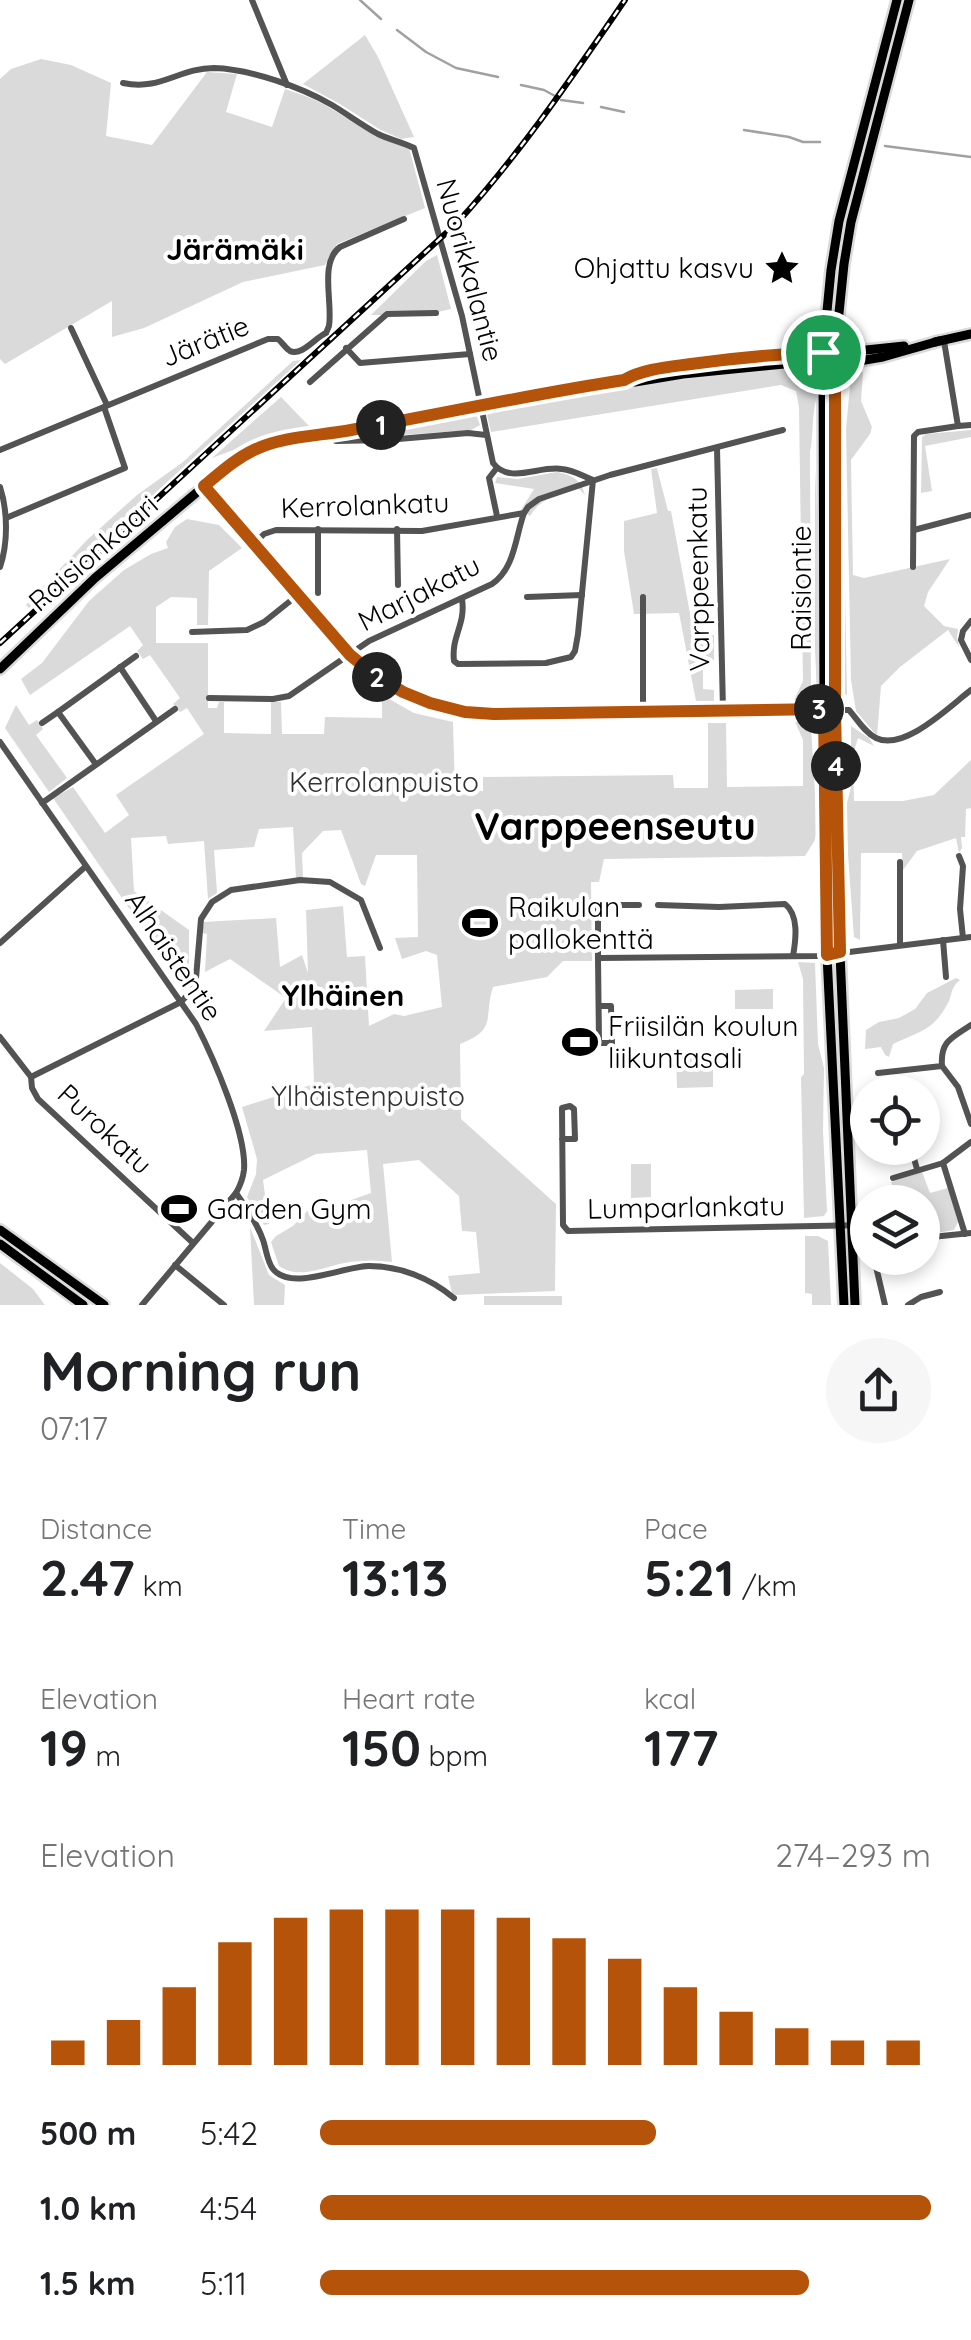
<!DOCTYPE html>
<html lang="en">
<head>
<meta charset="utf-8">
<style>
	:root { --surface:#fff; --page:#f6f6f6; --text:#202124; --muted:#757577; --accent:#b45309 }
	body { margin:0; font-family:Quicksand,sans-serif; background:var(--page); color:var(--text); height:100vh; display:flex; flex-direction:column; font-size:38px; white-space:nowrap }
	* { box-sizing:border-box; margin:0 }
	p { font-size:32px; color:var(--muted) }
	.icon { flex:none; width:55px; height:55px; fill:none; stroke:currentColor; stroke-width:2; stroke-linecap:round; stroke-linejoin:round }
	.map { position:relative; height:1305px; overflow:hidden }
	.panel { display:flex; flex-direction:column; background:var(--surface); flex:1 }
	.panel>* { flex:none }
	.controls { position:absolute; left:850px; top:1075px; display:grid; gap:20px }
	.controls a { display:grid; place-items:center; width:90px; height:90px; border-radius:50%; background:var(--surface); box-shadow:0 5px 15px #0003; font-size:50px }
	.pin { position:absolute; display:grid; place-items:center; width:85px; height:85px; color:#fff; margin:-42px; border:5px solid #fff; border-radius:50%; box-shadow:0 2px 10px #0007 }
	.km { position:absolute; width:50px; height:50px; margin:-25px; border-radius:50%; background:#222; color:#fff; font-size:28px; line-height:50px; text-align:center }
	.round { display:grid; place-items:center; flex:none; width:105px; height:105px; border-radius:52px; background:var(--page) }
	.summary { display:flex; align-items:center; justify-content:space-between; height:170px; padding:0 40px }
	h1 { font-size:55px; font-weight:800; line-height:75px }
	.metrics { display:grid; grid-template-columns:repeat(3,1fr); gap:15px; height:170px; padding:10px 40px }
	.metrics div { display:grid; align-content:center }
	.metrics b { font-size:50px; font-weight:800 }
	.metrics small { font-size:28px; font-weight:400 }
	.metrics p { font-size:28px }
	.chart { height:280px; padding:20px 40px }
	.chart p { display:flex; justify-content:space-between }
	.chart svg { width:100%; height:180px; margin-top:10px; stroke:var(--accent); stroke-width:6 }
	ul { padding:0 40px; list-style:none; font-size:32px }
	li { display:grid; grid-template-columns:160px 120px 1fr; align-items:center; height:75px }
	li i { height:25px; border-radius:12px; background:var(--accent) }
	.map>svg:first-child { display:block }
	.green { fill:#dadada }
	.lines { fill:none; stroke-linecap:round; stroke-linejoin:round }
	.stream { stroke:#a1a1a1; stroke-width:2.5 }
	.major-casing { stroke:#dbdbdb; stroke-width:14 }
	.minor { stroke:#535353; stroke-width:6 }
	.major { stroke:#000; stroke-width:9 }
	.rail-casing { stroke:#000; stroke-width:6 }
	.rail { stroke:#fff; stroke-width:2.5; stroke-dasharray:8; stroke-linecap:butt }
	.route-casing { stroke:#fff; stroke-width:20 }
	.route { stroke:#b45309; stroke-width:12 }
	.labels { text-anchor:middle; stroke-width:8; stroke-linejoin:round; paint-order:stroke }
	.poi-label { font-size:28px; fill:#000; stroke:#fff; text-anchor:start }
	.street-label { font-size:28px; fill:#000; stroke:#fff }
	.park-label { font-size:28px; fill:#313131; stroke:#fff }
	.neighbourhood-label { font-size:30px; font-weight:bold; fill:#000; stroke:#fff }
	.district-label { font-size:38px; font-weight:bold; fill:#000; stroke:#fff }
</style>
</head>
<body>
<div class="map">
<svg width="971" height="1305" viewBox="0 0 971 1305">
	<rect width="100%" height="100%" fill="#fff"/>
	<!-- green -->
	<g class="green">
		<path d="M365,35L378,57L414,137L401,139L379,129L340,104L303,84Z"/>
		<path d="M41,59L71,65L111,83L106,136L152,145L207,72L237,74L226,112L272,127L285,89C300,94 315,99 330,108C356,123 379,140 409,148L425,208L337,244L325,265L243,282L144,328L112,337V301L5,364L0,359V79L11,69Z"/>
		<path d="M437,255L451,309L425,315H371L426,261Z"/>
		<path d="M301,360L29,608L26,605L87,540L137,495L183,462L293,361Z"/>
		<path d="M792,367C828,367 818,386 814,411C812,425 813,438 810,452L811,701L794,700L803,681L799,408L796,391L781,385L491,432L487,415L493,409L535,399L709,375L718,377Z"/>
		<path d="M863,372L861,401L872,427L870,434L851,460L853,575L864,578L950,559L928,592L924,606L944,626L958,629L957,637L959,647L948,630L900,667L881,686L877,736L856,711L851,680L846,429L851,376Z"/>
		<path d="M281,397L309,426L255,442L212,458Z"/>
		<path d="M473,414L477,417L480,425L471,430L361,438H325Z"/>
		<path d="M971,430V437L925,446L932,491L921,493L922,437L926,434Z"/>
		<path d="M657,468L668,511H671L694,635H714V660L703,661V689L714,690V706L696,701L679,613L634,614L624,551V521L657,513L651,469Z"/>
		<path d="M815,469L819,564L817,695L815,650Z"/>
		<path d="M557,472C573,475 581,480 585,495L579,489C559,492 540,499 530,516L521,510L534,489L495,483L497,477L518,479Z"/>
		<path d="M841,473L843,482L847,696L842,690L841,677L839,500Z"/>
		<path d="M187,519L219,525L242,548L209,571L208,625H197V598L171,597L156,607V643H208V708H217L219,702H224V733L271,734V702H281L282,734H324L325,717L382,718V695L414,713L453,722L455,791H483V777L673,775L674,788H708V723H726L727,787L803,786V740L795,722L808,723L811,727L817,828L815,840L805,856L604,859L599,882H591L592,961H563L547,977L493,987C483,1019 498,1029 460,1044L461,1119L556,1204L555,1291L456,1295L452,1293L448,1276L480,1273L476,1232L462,1231L459,1196L419,1160L383,1164L392,1262C378,1260 364,1260 350,1262C327,1265 300,1281 279,1266L271,1242L276,1236L293,1226L309,1209L322,1205L334,1206L371,1193L367,1150L316,1154L263,1180L269,1224L264,1225L247,1197L256,1174L257,1159L242,1107L314,1084L312,1027L264,1031L286,998L230,959L205,972L207,934L202,933L204,922L276,918L280,967L302,955L308,973L306,910L343,906L347,957L365,956L369,1026L394,1014L404,1016L442,1007L437,955L426,951L402,959L395,938L418,937L417,855H376L365,886L361,884L341,830L323,831L302,853L303,877L296,878L293,827L259,829L254,847L214,850L217,893L208,899L204,841L168,844L166,836L131,838L134,891L189,930V980L182,985L53,798L73,787L105,833L129,815L116,795L204,734L187,708L180,712L173,704L180,698L150,655L143,659L137,651L143,645L130,626L30,695L21,679L42,663L89,601L124,570L151,554L168,548L166,542L175,527Z"/>
		<path d="M16,705L29,725L37,720L43,729L36,735L67,778L49,792L5,728Z"/>
		<path d="M851,726L869,738L874,746L858,738L853,754L854,801H903L934,795L971,760V808L966,809L965,837H961L962,848L959,853L956,838L917,851L903,870L902,853H861L860,940L854,937L846,828L845,811L851,787Z"/>
		<path d="M798,962L815,963L818,1044L824,1068L823,1131L827,1211L824,1216L804,1218L801,1077L804,1074L803,979Z"/>
		<path d="M956,978L960,980C951,988 953,991 949,1001C934,1031 920,1031 893,1044L889,1057L885,1055L881,1047L865,1049L866,1030L879,1022L899,1018L915,1009L927,993Z"/>
		<path d="M773,989V1009H735V990Z"/>
		<path d="M713,1054V1087L677,1088L676,1055Z"/>
		<path d="M631,1164H651V1197L631,1198Z"/>
		<path d="M922,1172L930,1193L948,1188L958,1222L954,1230L936,1233L925,1197L898,1202L891,1182Z"/>
		<path d="M250,1227L269,1275L285,1285L284,1305H254Z"/>
		<path d="M805,1236H818L828,1241L831,1305H812V1294L805,1293Z"/>
		<path d="M0,1263L33,1289L45,1305H0Z"/>
		<rect x="484" y="1296" width="78" height="9"/>
	</g>
	<g class="lines">
		<!-- stream -->
		<g class="stream">
			<path d="M360,0L381,19"/>
			<path d="M397,30L426,52L456,68L498,77"/>
			<path d="M521,85L544,90L555,96"/>
			<path d="M561,100L583,103"/>
			<path d="M601,107L624,112"/>
			<path d="M744,130L789,137L803,142H820"/>
			<path d="M885,146L971,157"/>
		</g>
		<defs>
			<g id="major">
				<path d="M935,342L971,334"/>
				<path d="M623,380L634,374L681,365L744,357L847,352L904,346"/>
				<path d="M0,669L95,578L227,467L255,450L288,440L350,431L481,403L623,380L635,382L683,374L784,364L853,362L883,357L939,341"/>
				<path d="M0,1230L104,1305"/>
				<path d="M0,1244L83,1305"/>
				<path d="M844,1305L827,955L824,709L823,352L831,270L839,221L897,0"/>
				<path d="M855,1305L840,953L835,709V352L844,264L851,222L909,0"/>
			</g>
		</defs>
		<!-- major casing -->
		<use href="#major" class="major-casing"/>
		<!-- minor -->
		<g class="minor">
			<path d="M252,0L287,85"/>
			<path d="M123,83C161,91 179,68 214,68C250,69 301,87 332,105C347,114 362,125 378,134C390,140 403,142 414,148L462,316L493,463C510,485 539,465 562,469C573,470 583,476 593,480L578,634L575,651L571,657L546,663L458,664L454,661C451,636 466,625 462,599"/>
			<path d="M71,328L107,405"/>
			<path d="M944,341L958,426L971,425"/>
			<path d="M346,348L360,363L470,354"/>
			<path d="M310,382L387,314L436,313"/>
			<path d="M336,441L387,440L468,433L486,435"/>
			<path d="M717,448L723,710"/>
			<path d="M0,450L268,339H278C283,343 285,348 290,351C301,357 316,337 326,333L329,326C333,302 319,263 340,247L404,219"/>
			<path d="M496,469L489,478L497,516"/>
			<path d="M204,486L350,655L388,684L430,703L465,712L494,713L643,710H849C857,719 865,733 876,738C904,752 950,706 971,690"/>
			<path d="M0,487C8,512 8,543 0,567"/>
			<path d="M6,518L125,468L104,407"/>
			<path d="M397,529L398,585"/>
			<path d="M914,530L971,515"/>
			<path d="M254,544L264,534L276,530L422,531L524,513L528,507L539,499L610,475L783,430"/>
			<path d="M913,567L914,436L918,432L958,426"/>
			<path d="M318,593V529"/>
			<path d="M527,597L582,595"/>
			<path d="M643,597V710"/>
			<path d="M971,621L963,631L961,640L971,660"/>
			<path d="M192,632L247,630L264,622L299,594"/>
			<path d="M120,667L156,721"/>
			<path d="M209,698L273,699L289,696L369,641L492,584C515,568 515,538 524,513"/>
			<path d="M42,723L58,712"/>
			<path d="M0,742L196,1024C213,1057 247,1134 244,1170C243,1179 240,1186 236,1193L142,1305"/>
			<path d="M95,763L58,712L136,656"/>
			<path d="M42,803L175,709"/>
			<path d="M959,856L963,866L960,909L963,938"/>
			<path d="M900,862V945"/>
			<path d="M658,905L719,907L785,904C799,915 796,939 793,956"/>
			<path d="M943,940L946,977"/>
			<path d="M0,943L85,867"/>
			<path d="M598,958V905H639"/>
			<path d="M599,1006H611L612,1043H599L598,958L817,956L971,937"/>
			<path d="M0,1037L31,1077L32,1088L38,1099L193,1243"/>
			<path d="M942,1066L958,1087L971,1124"/>
			<path d="M878,1073L942,1066C940,1041 952,1038 971,1025"/>
			<path d="M31,1077L181,1002L193,989L196,978L201,919L212,902L231,890L300,880L330,882L361,900L380,948"/>
			<path d="M562,1139H575L574,1109L570,1106L562,1108L563,1225L568,1231L868,1225"/>
			<path d="M911,1148L917,1169"/>
			<path d="M893,1178L943,1163"/>
			<path d="M236,1193C246,1207 257,1223 263,1240C266,1248 267,1262 273,1269C291,1292 344,1266 369,1266C400,1266 430,1278 454,1298"/>
			<path d="M965,1234L943,1163L971,1142"/>
			<path d="M922,1238L971,1233"/>
			<path d="M874,1258L885,1305"/>
			<path d="M175,1265L224,1305"/>
			<path d="M908,1305L921,1297L940,1292"/>
		</g>
		<!-- major -->
		<use href="#major" class="major"/>
		<defs>
			<path id="rail" d="M0,643L457,223C520,154 572,77 625,0"/>
		</defs>
		<!-- rail casing -->
		<use href="#rail" class="rail-casing"/>
		<!-- rail -->
		<use href="#rail" class="rail"/>
	</g>
	<g class="lines">
		<defs>
			<path id="route" d="M823,352V363H835V709L840,952L827,955L824,709L494,714L465,712L430,703L403,692L376,676L350,655L204,486C220,473 235,459 254,450C283,436 319,436 351,430C442,414 532,394 624,380C643,369 669,367 691,364C735,358 779,354 823,352Z"/>
		</defs>
		<!-- route casing -->
		<use href="#route" class="route-casing"/>
		<!-- route -->
		<use href="#route" class="route"/>
	</g>
	<!-- icons -->
	<defs>
		<symbol id="sight-bare" viewBox="-9 -9 18 18"><path d="M0-6L1.8-2.2L6-1.7L2.9 1.2L3.7 5.4L0 3.3L-3.7 5.4L-2.9 1.2L-6-1.7L-1.8-2.2Z" fill="#000" stroke="#fff" stroke-width="2.5" paint-order="stroke"/></symbol>
		<symbol id="stadium-bare" viewBox="-9 -9 18 18"><path d="M0-5a6.5 5 0 1 0 0 10a6.5 5 0 1 0 0-10ZM-3.5-1.8h7v3.6h-7Z" fill="#000" stroke="#fff" stroke-width="2.5" paint-order="stroke"/></symbol>
	</defs>
	<g fill-rule="evenodd">
		<use href="#sight-bare" x="757" y="243" width="50" height="50"/>
		<use href="#stadium-bare" x="455" y="898" width="50" height="50"/>
		<use href="#stadium-bare" x="555" y="1017" width="50" height="50"/>
		<use href="#stadium-bare" x="154" y="1184" width="50" height="50"/>
	</g>
	<g class="labels">
		<!-- poi labels -->
		<g class="poi-label">
			<text x="754" y="278" text-anchor="end">Ohjattu kasvu</text>
			<text x="508" y="917">Raikulan<tspan x="508" dy="32">pallokenttä</tspan></text>
			<text x="608" y="1036">Friisilän koulun<tspan x="608" dy="32">liikuntasali</tspan></text>
			<text x="207" y="1219">Garden Gym</text>
		</g>
		<!-- street labels -->
		<g class="street-label">
			<text transform="translate(470 270) rotate(75)" y="10">Nuorikkalantie</text>
			<text transform="translate(205 341) rotate(-22)" y="10">Järätie</text>
			<text transform="translate(365 505) rotate(-2)" y="10">Kerrolankatu</text>
			<text transform="translate(93 553) rotate(-41)" y="10">Raisionkaari</text>
			<text transform="translate(698 579) rotate(-91)" y="10">Varppeenkatu</text>
			<text transform="translate(801 588) rotate(-90)" y="10">Raisiontie</text>
			<text transform="translate(419 593) rotate(-27)" y="10">Marjakatu</text>
			<text transform="translate(174 956) rotate(56)" y="10">Alhaistentie</text>
			<text transform="translate(105 1129) rotate(43)" y="10">Purokatu</text>
			<text transform="translate(686 1207) rotate(-1)" y="10">Lumparlankatu</text>
		</g>
		<!-- park labels -->
		<g class="park-label">
			<text x="384" y="792">Kerrolanpuisto</text>
			<text x="368" y="1106">Ylhäistenpuisto</text>
		</g>
		<!-- neighbourhood labels -->
		<g class="neighbourhood-label">
			<text x="235" y="260">Järämäki</text>
			<text x="343" y="1006">Ylhäinen</text>
		</g>
		<!-- district labels -->
		<g class="district-label">
			<text x="615" y="840">Varppeenseutu</text>
		</g>
	</g>
</svg>
<div class="controls">
<a><svg class="icon" aria-label="locate" viewBox="0 0 24 24"><circle cx="12" cy="12" r="6"/><path d="M12 2v4M12 18v4M2 12h4M18 12h4"/></svg></a>
<a><svg class="icon" aria-label="layers" viewBox="0 0 24 24"><path d="M12 4l9 5-9 5-9-5zM3 14l9 5 9-5"/></svg></a>
</div>
<div class="pin" style="left:823px;top:352px;background:#1e9e55"><svg class="icon" aria-label="arrive" viewBox="0 0 24 24"><path d="M6 21V4h12l-3 4 3 4H6"/></svg></div>
<b class="km" style="left:381px;top:425px">1</b>
<b class="km" style="left:377px;top:677px">2</b>
<b class="km" style="left:819px;top:709px">3</b>
<b class="km" style="left:836px;top:766px">4</b>
</div>
<section class="panel">
<div class="summary"><div><h1>Morning run</h1><p>07:17</p></div><a class="round"><svg class="icon" aria-label="share" viewBox="0 0 24 24"><path d="M12 15V3M7 8l5-5 5 5M5 13v7h14v-7"/></svg></a></div>
<div class="metrics">
<div><p>Distance</p><b>2.47<small> km</small></b></div>
<div><p>Time</p><b>13:13</b></div>
<div><p>Pace</p><b>5:21<small> /km</small></b></div>
</div>
<div class="metrics">
<div><p>Elevation</p><b>19<small> m</small></b></div>
<div><p>Heart rate</p><b>150<small> bpm</small></b></div>
<div><p>kcal</p><b>177</b></div>
</div>
<div class="chart"><p><span>Elevation</span>274–293 m</p>
<svg viewBox="0 0 160 44" preserveAspectRatio="none"><path d="M5 44V38M15 44V33M25 44V25M35 44V14M45 44V8M55 44V6M65 44V6M75 44V6M85 44V8M95 44V13M105 44V18M115 44V25M125 44V31M135 44V35M145 44V38M155 44V38"/></svg>
</div>
<ul>
<li><b>500 m</b>5:42<i style="width:55%"></i></li>
<li><b>1.0 km</b>4:54<i style="width:100%"></i></li>
<li><b>1.5 km</b>5:11<i style="width:80%"></i></li>
</ul>
</section>
</body>
</html>
